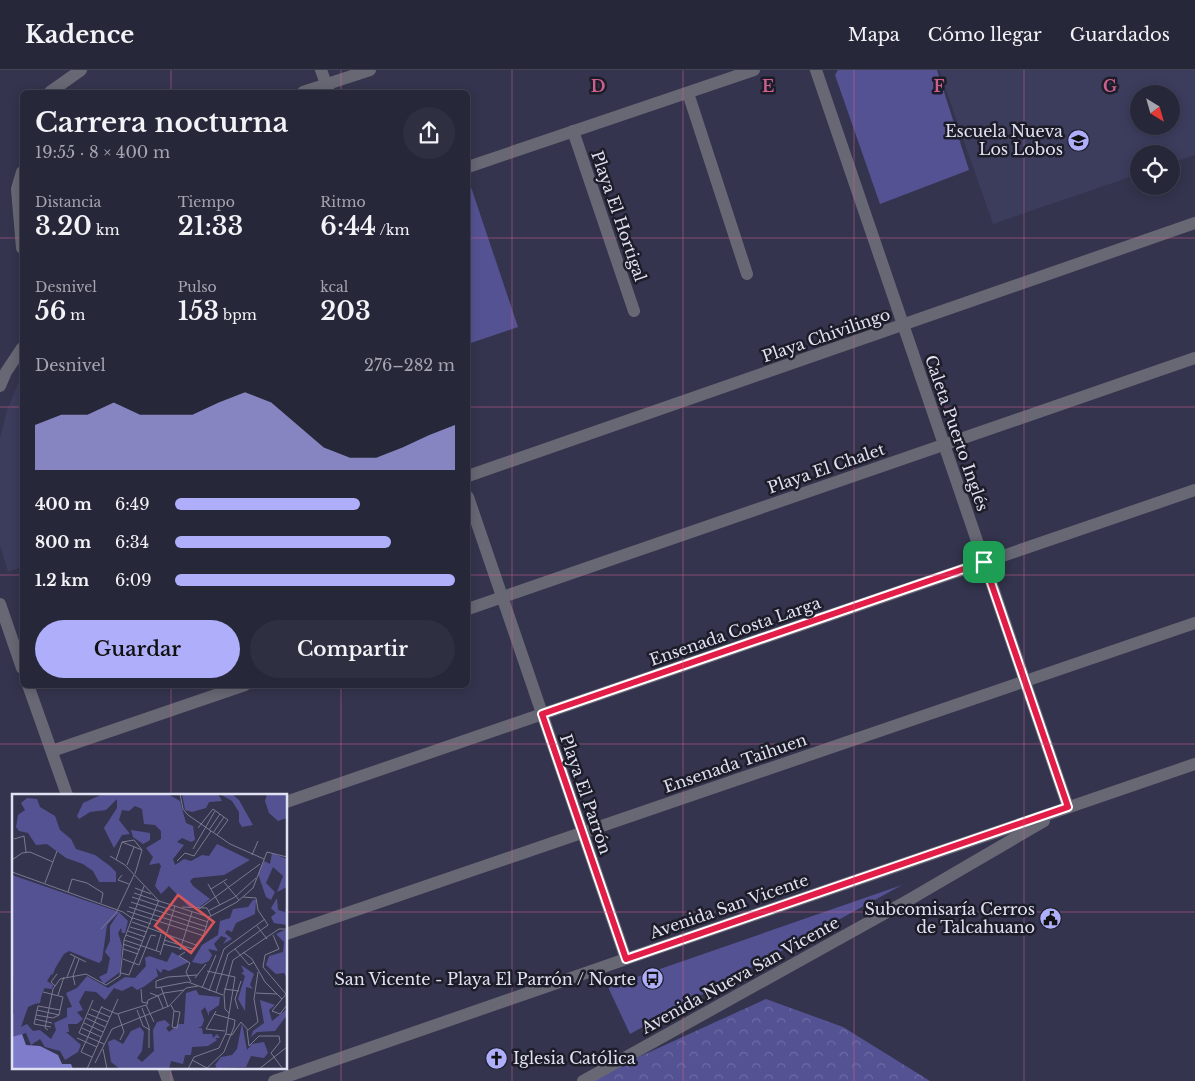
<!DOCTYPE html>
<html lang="es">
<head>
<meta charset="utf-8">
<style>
	:root { --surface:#27273a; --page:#2f2f42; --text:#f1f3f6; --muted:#a4a5af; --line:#434454; --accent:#afaefa }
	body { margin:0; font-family:"Libre Baskerville",serif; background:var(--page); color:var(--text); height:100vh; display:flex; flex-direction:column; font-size:19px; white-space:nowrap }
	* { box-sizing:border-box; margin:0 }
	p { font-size:16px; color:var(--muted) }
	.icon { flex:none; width:28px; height:28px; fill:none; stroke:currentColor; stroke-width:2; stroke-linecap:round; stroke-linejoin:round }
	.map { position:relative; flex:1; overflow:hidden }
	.side { position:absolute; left:20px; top:20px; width:450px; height:598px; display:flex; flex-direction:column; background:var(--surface); border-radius:8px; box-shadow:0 2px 12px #0003,0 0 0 1px var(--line) }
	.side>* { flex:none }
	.needle { width:32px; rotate:143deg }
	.controls { position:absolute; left:1130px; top:15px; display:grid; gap:10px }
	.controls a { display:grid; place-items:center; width:50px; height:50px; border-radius:50%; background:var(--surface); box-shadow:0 2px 12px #0003,0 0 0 1px var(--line); font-size:25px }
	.pin { position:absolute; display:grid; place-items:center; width:42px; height:42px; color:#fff; margin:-21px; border-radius:10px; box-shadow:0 2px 8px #0006 }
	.round { display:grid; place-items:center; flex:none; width:52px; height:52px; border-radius:26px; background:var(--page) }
	.headline { display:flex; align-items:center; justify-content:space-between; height:85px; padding:0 15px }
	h1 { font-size:28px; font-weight:600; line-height:38px }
	.metrics { display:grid; grid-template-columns:repeat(3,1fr); gap:8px; height:85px; padding:5px 15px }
	.metrics div { display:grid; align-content:center }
	.metrics b { font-size:25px; font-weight:600 }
	.metrics small { font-size:14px; font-weight:400 }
	.metrics p { font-size:14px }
	.chart { height:140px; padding:10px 15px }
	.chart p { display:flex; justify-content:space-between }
	.chart svg { width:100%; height:90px; margin-top:5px; fill:var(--accent); opacity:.7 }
	.action { display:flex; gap:10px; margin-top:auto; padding:10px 15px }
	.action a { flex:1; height:58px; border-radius:30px; background:var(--accent); color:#111; font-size:20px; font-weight:600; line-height:58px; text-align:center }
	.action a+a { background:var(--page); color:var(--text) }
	ul { padding:0 15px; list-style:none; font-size:16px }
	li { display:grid; grid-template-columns:80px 60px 1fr; align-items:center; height:38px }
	li i { height:12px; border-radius:6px; background:var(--accent) }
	header { display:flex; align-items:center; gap:30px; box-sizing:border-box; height:70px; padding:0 25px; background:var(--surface); border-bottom:1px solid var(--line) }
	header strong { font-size:24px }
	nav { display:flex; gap:28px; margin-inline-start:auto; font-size:18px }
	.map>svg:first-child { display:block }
	.built { fill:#3c3c5d; fill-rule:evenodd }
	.green { fill:#555294 }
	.forest { fill:url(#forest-crowns) }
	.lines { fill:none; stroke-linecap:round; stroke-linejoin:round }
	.minor { stroke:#686875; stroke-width:12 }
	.route-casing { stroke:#fff; stroke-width:10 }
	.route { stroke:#e11d48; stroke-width:6 }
	.grid { fill:none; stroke:#cc5e90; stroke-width:1; stroke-opacity:0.55 }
	.labels { text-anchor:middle; stroke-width:5; stroke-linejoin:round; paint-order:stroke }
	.poi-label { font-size:16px; fill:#e0e1f2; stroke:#1d1d29; text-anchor:end }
	.street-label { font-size:16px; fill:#e0e1f2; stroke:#1d1d29 }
	.inset-road { fill:none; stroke:#797990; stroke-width:1 }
	.view { fill:#d8565a; fill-opacity:0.15; stroke:#d8565a; stroke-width:2.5 }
	.inset-edge { fill:none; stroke:#e0e1f2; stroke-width:2.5 }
	.grid-label { font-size:16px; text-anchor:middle; font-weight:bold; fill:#cc5e90; stroke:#1d1d29; stroke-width:5; stroke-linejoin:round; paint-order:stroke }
</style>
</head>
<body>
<header>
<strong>Kadence</strong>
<nav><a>Mapa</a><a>Cómo llegar</a><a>Guardados</a></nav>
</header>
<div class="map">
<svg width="1195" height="1011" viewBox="0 0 1195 1011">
	<defs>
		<pattern id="forest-crowns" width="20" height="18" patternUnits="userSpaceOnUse" patternTransform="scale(1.25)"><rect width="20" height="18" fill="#555294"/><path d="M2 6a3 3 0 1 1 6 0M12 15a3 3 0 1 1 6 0" fill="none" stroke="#6d6ba3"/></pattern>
	</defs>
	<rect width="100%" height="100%" fill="#34344e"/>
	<!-- built -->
	<g class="built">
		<path d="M939,0H1195V85L1171,93V84H1139V104L993,154ZM1139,24H1171V56H1139Z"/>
		<path d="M22,304V497L8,502L0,475V368L7,340Z"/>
	</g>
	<!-- green -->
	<g class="green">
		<path d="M838,0H937L969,100L880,134L835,5Z"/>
		<path d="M470,114L518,257L468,274V115Z"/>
		<path d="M902,815L630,964L608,917Z"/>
	</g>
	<!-- forest -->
	<path class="forest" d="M766,929L843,957L930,1011H586Z"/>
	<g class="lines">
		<!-- minor -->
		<g class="minor">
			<path d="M321,0L329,22"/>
			<path d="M816,0L1068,737"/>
			<path d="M50,22L81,0"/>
			<path d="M303,22L370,0"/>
			<path d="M688,23L747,204"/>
			<path d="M573,61L634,241"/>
			<path d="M468,97L754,0"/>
			<path d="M22,102L17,119L22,178"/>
			<path d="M0,316L6,302L22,278"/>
			<path d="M468,406L1195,153"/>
			<path d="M468,427L626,889"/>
			<path d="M0,534L22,598"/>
			<path d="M468,539L1195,288"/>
			<path d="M28,615L67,725"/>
			<path d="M52,681L245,615"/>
			<path d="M286,732L1195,420"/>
			<path d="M286,864L1195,553"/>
			<path d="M163,997L168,1011"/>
			<path d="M274,1011L626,889L1195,694"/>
			<path d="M583,1011L907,831L1044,751"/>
		</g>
	</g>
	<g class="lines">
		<defs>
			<path id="route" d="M984,492L1068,737L626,889L542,644Z"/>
		</defs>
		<!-- route casing -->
		<use href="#route" class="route-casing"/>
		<!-- route -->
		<use href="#route" class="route"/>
	</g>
	<!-- grid -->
	<path class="grid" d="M171,0V22M341,0V22M512,0V1011M683,0V1011M854,0V1011M1024,0V1011M0,168H22M468,168H1195M0,337H22M468,337H1195M0,505H22M468,505H1195M171,615V725M341,615V1011M0,674H1195M0,842H14M286,842H1195M171,997V1011"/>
	<!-- icons -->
	<defs>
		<symbol id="school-disc" viewBox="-11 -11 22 22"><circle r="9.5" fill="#afaefa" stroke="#1d1d29"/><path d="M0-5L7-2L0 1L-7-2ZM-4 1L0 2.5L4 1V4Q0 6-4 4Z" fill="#111"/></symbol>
		<symbol id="civic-disc" viewBox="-11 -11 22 22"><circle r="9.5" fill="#afaefa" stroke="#1d1d29"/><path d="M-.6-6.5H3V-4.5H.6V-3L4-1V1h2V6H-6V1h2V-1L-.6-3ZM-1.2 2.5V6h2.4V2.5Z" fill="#111"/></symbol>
		<symbol id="bus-disc" viewBox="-11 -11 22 22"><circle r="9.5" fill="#afaefa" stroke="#1d1d29"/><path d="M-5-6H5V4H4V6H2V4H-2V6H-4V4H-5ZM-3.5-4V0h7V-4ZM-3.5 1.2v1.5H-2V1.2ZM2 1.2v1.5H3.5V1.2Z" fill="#111"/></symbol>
		<symbol id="church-disc" viewBox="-11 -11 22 22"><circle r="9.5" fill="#afaefa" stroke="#1d1d29"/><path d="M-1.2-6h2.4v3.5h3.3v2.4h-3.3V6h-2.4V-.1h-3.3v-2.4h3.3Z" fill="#111"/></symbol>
	</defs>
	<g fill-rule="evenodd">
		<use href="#school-disc" x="1066" y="58" width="25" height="25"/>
		<use href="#civic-disc" x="1038" y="836" width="25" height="25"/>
		<use href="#bus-disc" x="640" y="896" width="25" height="25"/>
		<use href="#church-disc" x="484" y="976" width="25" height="25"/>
	</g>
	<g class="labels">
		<!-- poi labels -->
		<g class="poi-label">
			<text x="1063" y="67">Escuela Nueva<tspan x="1063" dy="18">Los Lobos</tspan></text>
			<text x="1035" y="845">Subcomisaría Cerros<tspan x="1035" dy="18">de Talcahuano</tspan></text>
			<text x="636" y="915">San Vicente - Playa El Parrón / Norte</text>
			<text x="513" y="994" text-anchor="start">Iglesia Católica</text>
		</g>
		<!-- street labels -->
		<g class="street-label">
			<text transform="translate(619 146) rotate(71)" y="6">Playa El Hortigal</text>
			<text transform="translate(826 265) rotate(-19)" y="6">Playa Chivilingo</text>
			<text transform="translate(957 363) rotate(71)" y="6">Caleta Puerto Inglés</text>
			<text transform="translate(826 398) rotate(-19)" y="6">Playa El Chalet</text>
			<text transform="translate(735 561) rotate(-19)" y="6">Ensenada Costa Larga</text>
			<text transform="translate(735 693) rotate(-19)" y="6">Ensenada Taihuen</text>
			<text transform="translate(586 724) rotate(71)" y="6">Playa El Parrón</text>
			<text transform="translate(729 836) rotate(-19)" y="6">Avenida San Vicente</text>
			<text transform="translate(740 905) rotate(-29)" y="6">Avenida Nueva San Vicente</text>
		</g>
	</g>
	<!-- overview -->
	<g transform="translate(12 724)">
		<rect width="275" height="275" fill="#34344e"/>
		<path d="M0,81L107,118L95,131L90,166L87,169L57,157L52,160L35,187L41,191L40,195L31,194L28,209L15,211L6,243L2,245Z" fill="#555294"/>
		<path d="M91,0H156L168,7L174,29L181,32L183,46L179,48L170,44L165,48L172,51L161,65L163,71L172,65L179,67L190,61L197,62L205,50L238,66L212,81L181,84L178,87L181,92L198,105L185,115L177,113L157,92L149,100L143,92L149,72L147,69L137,71L141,63L134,54L149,45V37L143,31L132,30L130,15L123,12L117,17L110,16L107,26L118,40L110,41L102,54L92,34L105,14V5L94,16L78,18L67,25L65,22L71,9ZM170,0H206L210,7L197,8L194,14L180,18L173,16ZM208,0H220L227,6L241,31L230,33L227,28V18L220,7ZM255,0L275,1V24L266,27L257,19L253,7ZM15,4L25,5L28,13L43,22L48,36L59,45L64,55L83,61L98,72L104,78V88H87L81,77L71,70L54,64L35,50L24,51L16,39L7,37L4,33L6,21L13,16L9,9ZM119,36L138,39V46L131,50L121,43ZM260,59L275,65V93L265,98L271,82L261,73L254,89L263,98L259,106L254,103L246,80L252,67L258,70ZM265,104L266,116L273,118L275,109V131L262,129L259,123L264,119L259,114ZM16,105L19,110L11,121L0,123L1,108L11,115L15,108L10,110L9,107ZM241,106H244L243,120L224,129L220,138L215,136L213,139L220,145L211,150L215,144L209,142L202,150L206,157L196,155L200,161L197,167L190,170L180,168L190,151L206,141L208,127L218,124L221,115L236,113ZM49,109L70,119L78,146L75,164L51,153L41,180L33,183L34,190L27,208L16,213L9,233L15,230L21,237L28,236L39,245L44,236L42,229L55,223V214L60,213L54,199L65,194L75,182L96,194L113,183L123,184L134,172L133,164L137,162L155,168L160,158L177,168L157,177L151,175L149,179L144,174L146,182L133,192L125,196L120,192L110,197L102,194L93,206L84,198L73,197L67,208L71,216L65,218L71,225L65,230H56L57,238H54L69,251L66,258L53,266L48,257L33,253L28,245L19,251L14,239L0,243V223L6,209L20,194L22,178L34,172L44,150L23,138L31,140V136L47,134L45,114ZM107,118L116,127L113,139H110L109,134L106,139L110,151L108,178L92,190L87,183L95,179L98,164L93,158L98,147V132ZM275,135V184L272,179L264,180L254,171L257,162L271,158L272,148L264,140ZM229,171L242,180L238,191L241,195L234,193L233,217L226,205L233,182L229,179L232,178ZM184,196L187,201L208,203L207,211L197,218V222L193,213L189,217L192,226L190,232L186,234H190L191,240H200L201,244L205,240L208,244H203L205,246L196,252L180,253L179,261H173L171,270L159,267L157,275H108L99,268L96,248L102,245L111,250L119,237L128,233L132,238L130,257L125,264L130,268L142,257L141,236L145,228L153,226L158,231L154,234L157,238L167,230H172L174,199ZM248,206L263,211L257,216L260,227L275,215V221L263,237L245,238L239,243L241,237L252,229ZM230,229L235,256L240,250L252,248L256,259L252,264L239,262L234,273L205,274L203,271L209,263L220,261L225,255Z" fill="#555294"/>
		<path d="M10,240L14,251L28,252L46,261L50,270H59L61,275H0V243Z" fill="#7f7dcb"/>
		<path class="inset-road" d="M168,0L171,15L176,21L218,50L252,65M186,34L201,15L216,26L205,41M197,36L208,20M201,39L212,23M2,45L12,42L14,58M110,48L122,46L130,56M110,48L130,56M181,55L203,17M240,61L246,47M98,62L113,71L147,107L197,123L225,108L241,94L255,58L275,63M0,66L10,59L18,58L41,68M104,66L110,48M165,67L173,59L182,62L199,37M115,71L122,53M0,78L111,118L121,125M123,80L130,56M110,81L106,86L117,90M212,88L227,106M33,89L45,57M196,90L208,111M123,94L139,100M199,95L215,85M56,98L60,85L75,89L91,99L89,109M122,99L146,107M120,103L196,128M119,108L195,133M117,113L193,137M170,113L195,114L199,122M187,115L248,70M115,117L192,142M196,117L223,103L244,84M121,124L139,130M120,128L184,151M245,132L255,145M118,133L135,138M89,135L104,119L122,81M116,137L133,143M114,141L131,147M261,141L267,155L253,161L251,173L274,200M112,146L148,158M152,146L181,155M111,150L128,156M151,150L179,157L190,146L197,123M111,155L126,160M223,155L237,171L242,168M168,156L180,118M144,157L149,140M173,158L167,162L178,169L174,178L179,188M231,158L240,165L253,188L270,205M58,160L74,168M148,161L163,112M111,165L127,171L139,141L144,142M109,179L117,181L147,106M185,181L156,183L144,187V194L176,188L211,201M55,183L63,163M183,184L194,170M63,191L61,182L67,165M43,192L39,188L45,180M149,193L156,213M190,194L204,161M129,195L130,208L135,209M212,195L227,197M197,197L212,155L253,125M204,198L216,160L256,131L246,116L244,104L231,103M138,199L146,202L151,214M244,199L265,200M275,199L260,217L268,220L275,211M46,201L52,183M81,206L67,239L92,250M134,211L142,228M135,211L136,206L152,199L172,196M159,211L162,217L160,233L165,234L168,218L162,217M89,213L105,220L134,211M130,214L137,233V254M79,215L98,223M226,215L223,205L229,187M25,216L47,221M125,216L131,232L138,236M204,217L194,235L213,237M217,219L213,215L212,200L221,166L267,135H275M76,220L96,228M106,220L112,238L108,246M24,221L41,224L47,221L51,203L31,198M74,224L93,233M23,225L40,229M72,229L91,238M22,230L26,212L48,216M22,230L39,233M70,234L89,243M36,236L33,234L41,195L48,185L74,180L94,191L108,182L112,146L132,92M235,236L237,252L247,242H267L268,248L259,259L271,275M214,240L220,241L229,228L236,236L246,228L242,205L246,178M65,244L85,253M91,255L95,275M80,263L69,258L90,212M180,266L195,274M83,269L100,235L157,212L174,194L186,192M75,275L106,205M176,275L182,263L207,254L214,239L223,183L195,177M194,275L212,258L222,233L223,226L202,220M247,275L275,253"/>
		<path class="view" d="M166,101L202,128L179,159L143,132Z"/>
		<rect width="275" height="275" class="inset-edge"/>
	</g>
	<g class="grid-label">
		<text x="598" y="22">D</text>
		<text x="768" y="22">E</text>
		<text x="939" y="22">F</text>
		<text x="1110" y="22">G</text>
	</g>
</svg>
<div class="controls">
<a><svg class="needle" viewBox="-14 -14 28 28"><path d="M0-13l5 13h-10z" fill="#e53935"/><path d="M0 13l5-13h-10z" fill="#a4a5af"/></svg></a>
<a><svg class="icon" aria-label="locate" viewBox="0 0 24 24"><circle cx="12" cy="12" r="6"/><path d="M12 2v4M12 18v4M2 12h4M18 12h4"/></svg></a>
</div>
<div class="pin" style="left:984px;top:492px;background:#1e9e55"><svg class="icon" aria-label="arrive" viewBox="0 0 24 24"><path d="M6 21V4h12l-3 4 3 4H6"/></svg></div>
<section class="side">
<div class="headline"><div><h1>Carrera nocturna</h1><p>19:55 · 8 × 400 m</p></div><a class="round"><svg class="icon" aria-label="share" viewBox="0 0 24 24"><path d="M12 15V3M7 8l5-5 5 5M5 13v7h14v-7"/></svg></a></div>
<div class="metrics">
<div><p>Distancia</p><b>3.20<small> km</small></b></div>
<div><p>Tiempo</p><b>21:33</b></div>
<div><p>Ritmo</p><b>6:44<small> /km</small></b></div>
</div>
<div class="metrics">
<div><p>Desnivel</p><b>56<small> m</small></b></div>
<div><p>Pulso</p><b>153<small> bpm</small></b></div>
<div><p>kcal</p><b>203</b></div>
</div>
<div class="chart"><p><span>Desnivel</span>276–282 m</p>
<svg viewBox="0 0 160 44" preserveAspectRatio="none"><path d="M0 44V22L10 17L20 17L30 11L40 17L50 17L60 17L70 11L80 6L90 11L100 22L110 33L120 38L130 38L140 33L150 27L160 22V44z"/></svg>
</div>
<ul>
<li><b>400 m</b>6:49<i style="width:66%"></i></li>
<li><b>800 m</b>6:34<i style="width:77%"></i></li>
<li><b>1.2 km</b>6:09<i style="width:100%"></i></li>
</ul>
<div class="action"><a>Guardar</a><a>Compartir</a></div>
</section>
</div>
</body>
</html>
